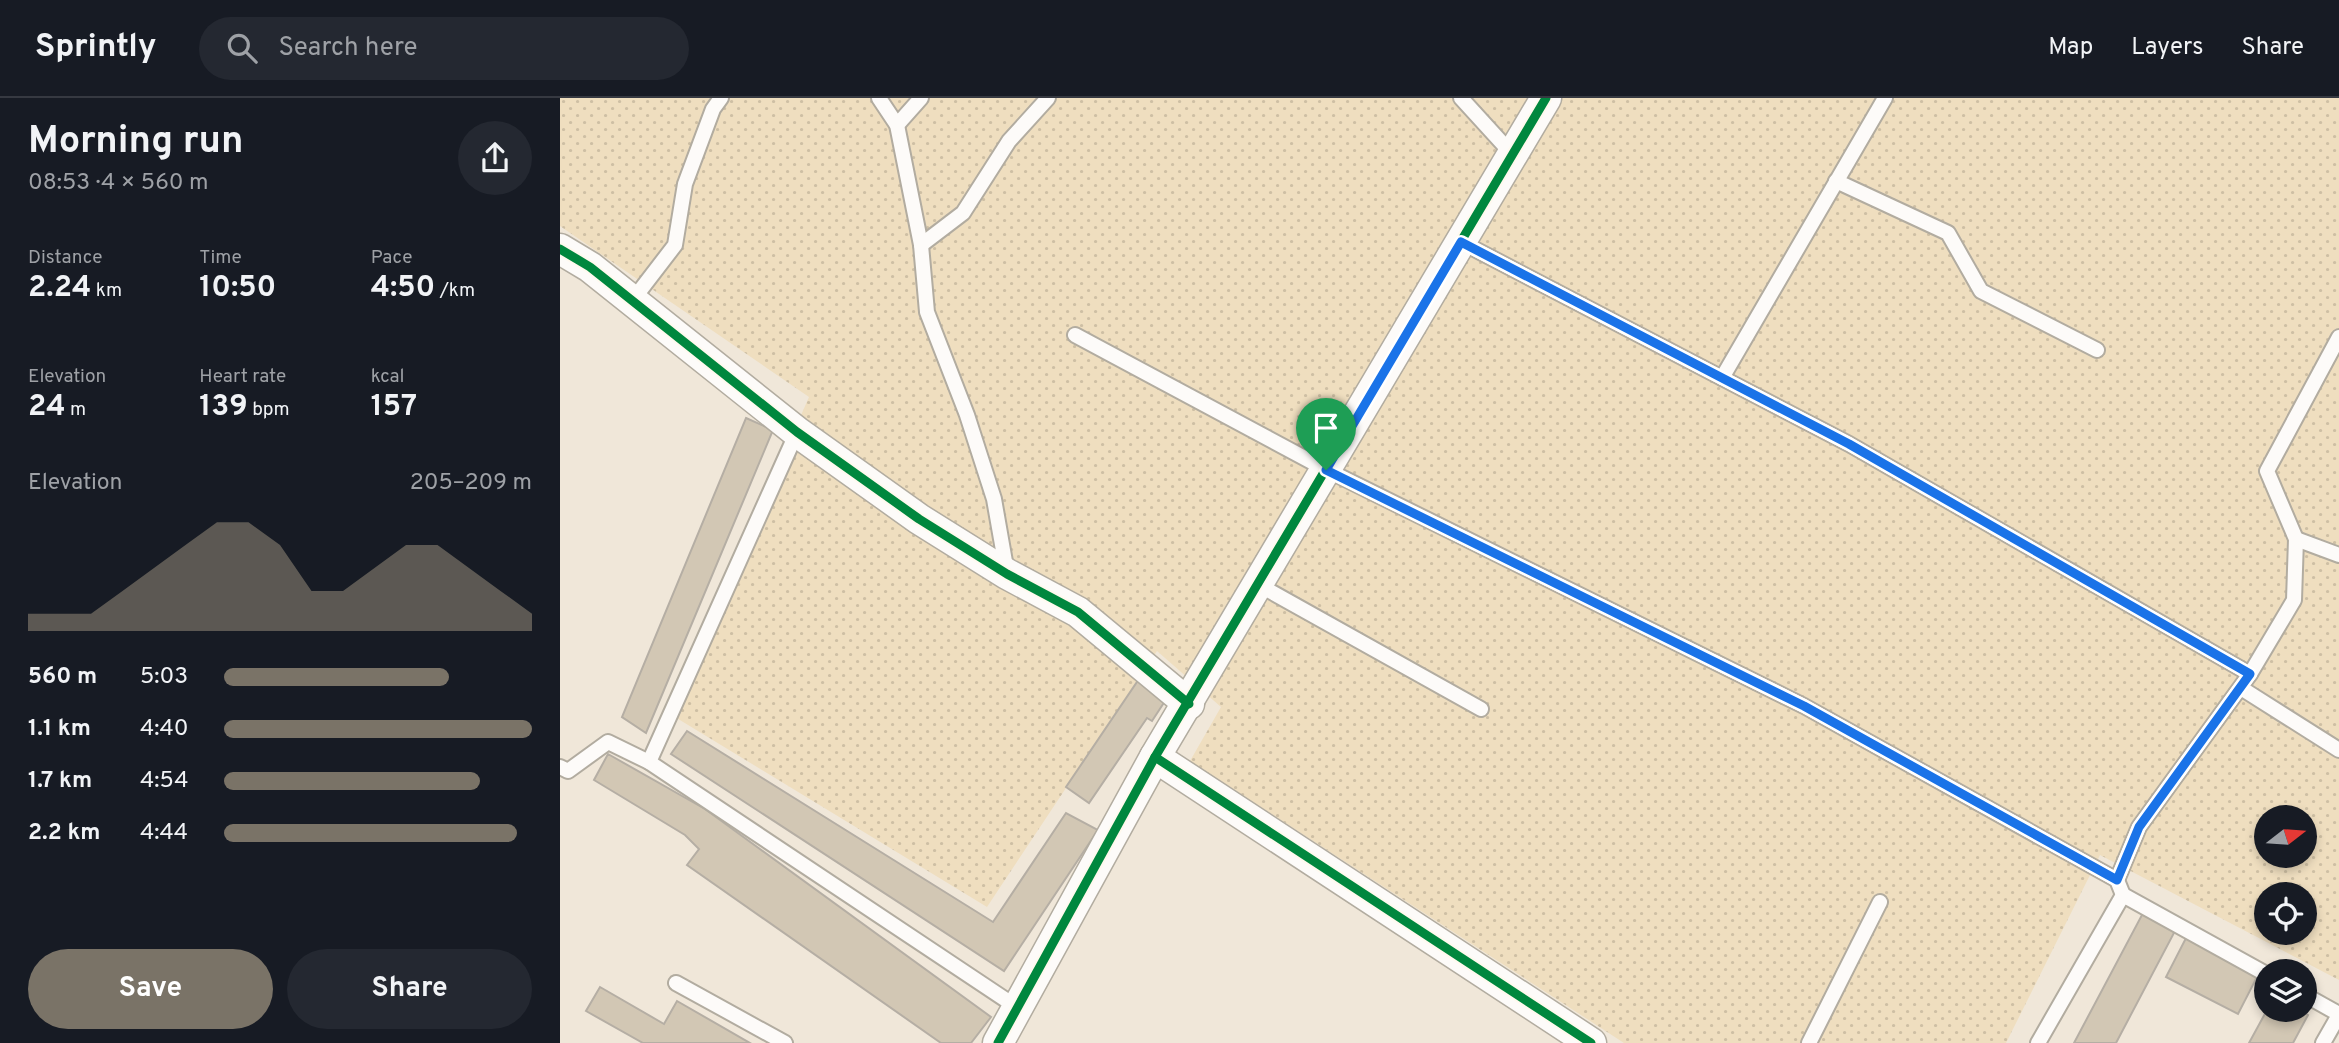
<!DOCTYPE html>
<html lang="en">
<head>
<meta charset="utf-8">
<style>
	:root { --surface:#171b24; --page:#242831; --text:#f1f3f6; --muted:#9ea1a6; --line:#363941; --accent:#7a7367 }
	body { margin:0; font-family:Overpass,sans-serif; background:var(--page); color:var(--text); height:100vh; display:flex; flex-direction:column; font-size:26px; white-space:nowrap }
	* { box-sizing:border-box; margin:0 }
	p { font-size:23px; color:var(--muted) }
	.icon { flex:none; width:38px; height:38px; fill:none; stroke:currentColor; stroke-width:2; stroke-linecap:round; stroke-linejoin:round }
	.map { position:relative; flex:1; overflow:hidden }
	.details { display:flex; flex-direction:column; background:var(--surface); width:560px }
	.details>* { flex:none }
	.needle { width:46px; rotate:73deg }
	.buttons { position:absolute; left:1694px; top:707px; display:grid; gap:14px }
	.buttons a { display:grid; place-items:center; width:63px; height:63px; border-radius:50%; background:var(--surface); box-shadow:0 4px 10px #0003; font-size:35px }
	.pin { position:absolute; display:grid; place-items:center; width:60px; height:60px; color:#fff; margin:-72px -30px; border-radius:50% 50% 50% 0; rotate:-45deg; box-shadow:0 0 7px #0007 }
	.pin .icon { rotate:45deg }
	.round { display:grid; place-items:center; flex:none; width:74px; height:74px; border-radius:37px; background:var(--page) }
	.head { display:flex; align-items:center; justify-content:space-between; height:119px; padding:0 28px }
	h1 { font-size:38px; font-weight:700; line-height:52px }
	.metrics { display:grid; grid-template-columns:repeat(3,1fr); gap:10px; height:119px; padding:7px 28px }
	.metrics div { display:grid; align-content:center }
	.metrics b { font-size:30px; font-weight:700 }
	.metrics small { font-size:19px; font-weight:400 }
	.metrics p { font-size:19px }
	.chart { height:196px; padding:14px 28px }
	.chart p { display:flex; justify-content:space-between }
	.chart svg { width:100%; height:126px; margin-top:7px; fill:var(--accent); opacity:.7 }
	.primary-button { display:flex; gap:14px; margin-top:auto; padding:14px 28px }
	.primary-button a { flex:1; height:80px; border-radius:42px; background:var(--accent); color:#fff; font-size:28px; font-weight:700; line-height:80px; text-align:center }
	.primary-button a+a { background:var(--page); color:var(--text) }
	ul { padding:0 28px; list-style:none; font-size:23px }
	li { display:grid; grid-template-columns:112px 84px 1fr; align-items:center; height:52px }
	li i { height:18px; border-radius:9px; background:var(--accent) }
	header { display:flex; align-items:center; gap:42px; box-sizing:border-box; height:98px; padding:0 35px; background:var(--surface); border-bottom:2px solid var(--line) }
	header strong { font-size:33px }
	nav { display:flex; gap:38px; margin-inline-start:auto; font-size:24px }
	.search { width:490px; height:63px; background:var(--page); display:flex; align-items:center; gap:18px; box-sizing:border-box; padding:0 24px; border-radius:38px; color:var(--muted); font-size:26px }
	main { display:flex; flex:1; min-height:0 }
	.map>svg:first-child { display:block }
	.grass { fill:url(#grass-dots); fill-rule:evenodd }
	.building { fill:#d2c7b4; stroke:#b5aea4; stroke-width:2 }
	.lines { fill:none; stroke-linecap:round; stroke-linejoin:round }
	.service-casing { stroke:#b2aca0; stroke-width:18 }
	.minor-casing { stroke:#b2aca0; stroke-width:33 }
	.service { stroke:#fdfbf9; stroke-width:14 }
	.minor { stroke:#fdfbf9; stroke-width:30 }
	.cycleway-casing { stroke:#fff9ee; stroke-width:13 }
	.cycleway { stroke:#00873e; stroke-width:9 }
	.route-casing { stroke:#fff; stroke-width:14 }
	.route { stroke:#1a73e8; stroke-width:9 }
</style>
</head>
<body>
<header>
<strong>Sprintly</strong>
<div class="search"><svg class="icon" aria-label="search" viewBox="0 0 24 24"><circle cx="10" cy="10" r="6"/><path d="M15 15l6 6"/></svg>Search here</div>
<nav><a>Map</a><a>Layers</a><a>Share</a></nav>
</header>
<main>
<section class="details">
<div class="head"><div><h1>Morning run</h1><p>08:53 · 4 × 560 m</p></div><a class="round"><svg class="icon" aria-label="share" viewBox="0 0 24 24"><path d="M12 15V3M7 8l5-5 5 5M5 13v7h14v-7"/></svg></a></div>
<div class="metrics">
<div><p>Distance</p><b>2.24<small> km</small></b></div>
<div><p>Time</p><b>10:50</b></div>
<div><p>Pace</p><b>4:50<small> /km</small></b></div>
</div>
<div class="metrics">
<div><p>Elevation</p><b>24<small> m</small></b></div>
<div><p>Heart rate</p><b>139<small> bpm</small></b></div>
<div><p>kcal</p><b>157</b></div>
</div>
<div class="chart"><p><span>Elevation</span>205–209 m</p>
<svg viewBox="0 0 160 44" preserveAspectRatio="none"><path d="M0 44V38L10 38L20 38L30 30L40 22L50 14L60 6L70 6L80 14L90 30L100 30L110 22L120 14L130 14L140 22L150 30L160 38V44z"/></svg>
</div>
<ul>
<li><b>560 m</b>5:03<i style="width:73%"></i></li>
<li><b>1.1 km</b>4:40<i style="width:100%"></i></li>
<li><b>1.7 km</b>4:54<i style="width:83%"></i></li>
<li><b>2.2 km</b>4:44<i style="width:95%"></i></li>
</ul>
<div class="primary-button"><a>Save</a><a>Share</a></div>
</section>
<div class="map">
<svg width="1779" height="945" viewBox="0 0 1779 945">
	<defs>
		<pattern id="grass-dots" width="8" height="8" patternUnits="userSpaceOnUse" patternTransform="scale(1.75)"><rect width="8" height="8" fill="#efdebf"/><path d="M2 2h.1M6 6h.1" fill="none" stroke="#cebfa4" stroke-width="1.8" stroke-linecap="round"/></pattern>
	</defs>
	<rect width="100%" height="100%" fill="#f0e7d9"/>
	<!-- grass -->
	<path class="grass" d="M0,0H1779V882L1540,757L1446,945H1064L630,663L661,609L597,553L427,809L110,616L249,299L0,128ZM1706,719H1745V758H1706ZM1706,796H1745V835H1706Z"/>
	<!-- building -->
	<g class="building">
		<path d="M186,320L213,332L86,635L62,619Z"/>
		<path d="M579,581L607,600L592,623L587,620L529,705L506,689Z"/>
		<path d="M127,633L433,824L506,715L538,732L444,873L111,656Z"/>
		<path d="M48,656L145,711L431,919L411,945H381L127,767L139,751L125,737L34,682Z"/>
		<path d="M1583,815L1615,833L1556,945H1514Z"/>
		<path d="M1626,840L1698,877L1678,916L1606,879Z"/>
		<path d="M40,889L104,926L117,903L190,945H83L26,913Z"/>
		<path d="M1707,912H1740L1748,917L1733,945H1689Z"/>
	</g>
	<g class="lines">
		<defs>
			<g id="service">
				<path d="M319,0L337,27L361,147L367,214L407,317L434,401L447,475"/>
				<path d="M901,0L953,57"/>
				<path d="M337,27L361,0"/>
				<path d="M1276,83L1388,135L1421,193L1537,252"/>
				<path d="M901,144L1289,346L1690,576"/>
				<path d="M361,147L403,115L449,43L488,0"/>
				<path d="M72,203L115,147L125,86L153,11L161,0"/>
				<path d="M515,237L767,372L1244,608L1557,782L1563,797"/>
				<path d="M1162,280L1325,0"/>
				<path d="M237,334L89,664L458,910"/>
				<path d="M1736,441L1779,457"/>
				<path d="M699,487L921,611"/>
				<path d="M1681,590L1779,652"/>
				<path d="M0,669L8,673L48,644L89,664"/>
				<path d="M1557,782L1579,729L1690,576L1734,502L1736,441L1707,373L1779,239"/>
				<path d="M116,885L225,945"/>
				<path d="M1745,897L1779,916"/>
				<path d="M1249,945L1320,804"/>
				<path d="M1478,945L1563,797L1706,876"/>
				<path d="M1763,945L1779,917"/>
			</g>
			<g id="minor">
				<path d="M0,151L30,169L237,334L359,421L447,476L518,514L629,606"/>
				<path d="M595,659L1031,945"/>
				<path d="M438,945L595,659L986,0"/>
			</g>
		</defs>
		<!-- service casing -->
		<use href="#service" class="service-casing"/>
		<!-- minor casing -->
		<use href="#minor" class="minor-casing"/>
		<!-- service -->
		<use href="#service" class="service"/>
		<!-- minor -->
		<use href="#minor" class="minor"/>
		<defs>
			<g id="cycleway">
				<path d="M0,151L30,169L237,334L359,421L447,476L518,514L629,606"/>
				<path d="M595,659L1031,945"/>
				<path d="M438,945L595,659L986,0"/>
			</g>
		</defs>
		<!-- cycleway casing -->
		<use href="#cycleway" class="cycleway-casing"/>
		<!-- cycleway -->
		<use href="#cycleway" class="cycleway"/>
	</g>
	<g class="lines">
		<defs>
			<path id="route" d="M901,144L1289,346L1690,576L1579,729L1557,782L1244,608L766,372Z"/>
		</defs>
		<!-- route casing -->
		<use href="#route" class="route-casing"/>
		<!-- route -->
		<use href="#route" class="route"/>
	</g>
</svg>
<div class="buttons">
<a><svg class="needle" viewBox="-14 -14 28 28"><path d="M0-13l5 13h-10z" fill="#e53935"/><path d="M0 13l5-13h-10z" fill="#9ea1a6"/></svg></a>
<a><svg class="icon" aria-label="locate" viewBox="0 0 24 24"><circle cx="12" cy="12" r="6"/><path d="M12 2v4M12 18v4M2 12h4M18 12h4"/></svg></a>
<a><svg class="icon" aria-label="layers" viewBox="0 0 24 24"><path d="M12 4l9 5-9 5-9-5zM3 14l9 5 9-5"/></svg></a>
</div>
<div class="pin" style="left:766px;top:372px;background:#1e9e55"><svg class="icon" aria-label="arrive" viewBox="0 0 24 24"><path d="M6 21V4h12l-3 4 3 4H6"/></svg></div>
</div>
</main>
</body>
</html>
